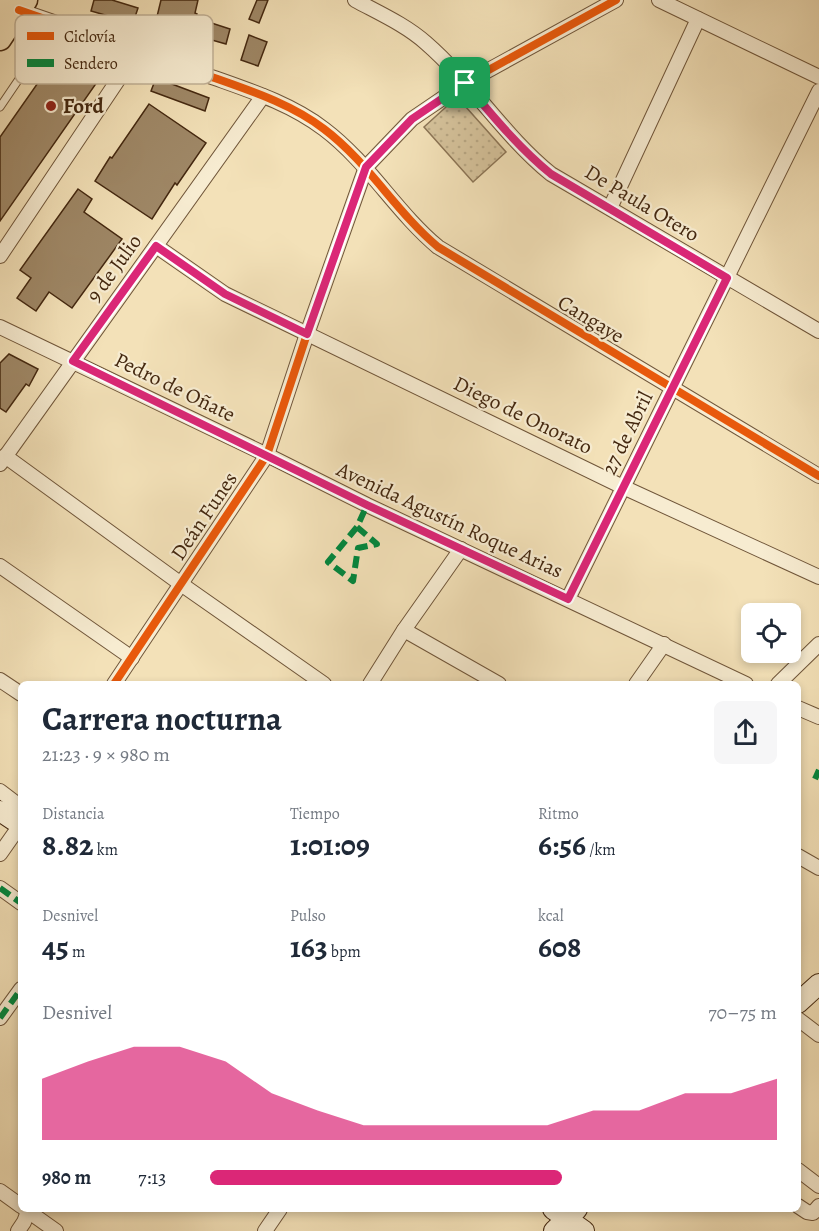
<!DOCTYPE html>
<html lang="es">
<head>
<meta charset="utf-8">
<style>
	:root { --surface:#fff; --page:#f6f6f7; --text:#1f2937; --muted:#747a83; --accent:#db2777 }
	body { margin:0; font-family:Alegreya,serif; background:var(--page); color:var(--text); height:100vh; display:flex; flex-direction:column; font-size:22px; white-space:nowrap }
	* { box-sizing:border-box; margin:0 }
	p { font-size:20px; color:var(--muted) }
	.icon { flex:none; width:33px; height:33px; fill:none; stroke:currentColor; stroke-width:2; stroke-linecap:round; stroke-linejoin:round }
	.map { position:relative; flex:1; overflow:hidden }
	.details { position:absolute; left:18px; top:681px; width:783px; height:531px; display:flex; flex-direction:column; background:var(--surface); border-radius:9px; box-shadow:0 3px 9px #0003 }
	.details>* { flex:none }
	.fabs { position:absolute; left:741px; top:603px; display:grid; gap:12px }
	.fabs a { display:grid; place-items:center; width:60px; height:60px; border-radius:9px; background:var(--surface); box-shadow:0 3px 9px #0003; font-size:30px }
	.pin { position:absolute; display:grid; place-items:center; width:51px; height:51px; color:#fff; margin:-26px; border-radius:12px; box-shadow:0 3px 9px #0006 }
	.round { display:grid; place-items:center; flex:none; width:63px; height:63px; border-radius:9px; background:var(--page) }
	.head { display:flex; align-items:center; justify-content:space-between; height:102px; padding:0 24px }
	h1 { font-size:33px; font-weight:700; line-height:45px }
	.metrics { display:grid; grid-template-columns:repeat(3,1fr); gap:9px; height:102px; padding:6px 24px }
	.metrics div { display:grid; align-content:center }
	.metrics b { font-size:30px; font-weight:700 }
	.metrics small { font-size:16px; font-weight:400 }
	.metrics p { font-size:16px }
	.chart { height:168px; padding:12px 24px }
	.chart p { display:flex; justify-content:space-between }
	.chart svg { width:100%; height:108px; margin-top:6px; fill:var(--accent); opacity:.7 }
	ul { padding:0 24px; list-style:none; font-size:20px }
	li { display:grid; grid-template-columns:96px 72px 1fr; align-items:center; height:45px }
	li i { height:15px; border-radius:8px; background:var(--accent) }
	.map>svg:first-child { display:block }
	.park { fill:url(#park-dots); stroke:#8c7556; stroke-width:1.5 }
	.building { fill:#9f8867; stroke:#442810; stroke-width:1.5 }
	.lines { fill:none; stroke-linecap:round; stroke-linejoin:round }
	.service-casing { stroke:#70563a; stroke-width:9 }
	.minor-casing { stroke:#70563a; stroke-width:16 }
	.secondary-casing { stroke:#442810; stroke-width:22 }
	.primary-casing { stroke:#442810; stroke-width:25 }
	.service { stroke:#f7ecd1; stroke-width:7 }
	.minor { stroke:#f7ecd1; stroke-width:14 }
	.secondary { stroke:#f7ecd1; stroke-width:20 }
	.primary { stroke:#f3e1b8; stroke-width:22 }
	.quiet { stroke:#00873e; stroke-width:6; stroke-dasharray:12 6; stroke-linecap:butt }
	.cycleway-casing { stroke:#f7ecd1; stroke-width:11 }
	.cycleway { stroke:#e8590c; stroke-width:8 }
	.route-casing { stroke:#fff; stroke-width:12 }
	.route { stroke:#db2777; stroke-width:8 }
	.poi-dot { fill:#8f2418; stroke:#f7ecd1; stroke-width:2 }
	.labels { text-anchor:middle; stroke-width:4.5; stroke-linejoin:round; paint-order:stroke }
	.poi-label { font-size:21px; font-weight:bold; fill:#442810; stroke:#f7ecd1; text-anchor:start }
	.street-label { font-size:21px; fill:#442810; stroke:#f7ecd1 }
	.key { fill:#f7ecd1; stroke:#c1b197; stroke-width:1.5 }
	.key-label { font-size:16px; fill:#442810 }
</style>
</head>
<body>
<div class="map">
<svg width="819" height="1231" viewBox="0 0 819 1231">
	<defs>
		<pattern id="park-dots" width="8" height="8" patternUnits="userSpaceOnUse" patternTransform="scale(1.5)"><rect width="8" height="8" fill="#d5c29b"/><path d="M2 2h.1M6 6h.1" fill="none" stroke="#b8a784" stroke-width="1.8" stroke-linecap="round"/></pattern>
	</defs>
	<rect width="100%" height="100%" fill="#f3e1b8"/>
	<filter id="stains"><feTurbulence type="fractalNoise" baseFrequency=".00333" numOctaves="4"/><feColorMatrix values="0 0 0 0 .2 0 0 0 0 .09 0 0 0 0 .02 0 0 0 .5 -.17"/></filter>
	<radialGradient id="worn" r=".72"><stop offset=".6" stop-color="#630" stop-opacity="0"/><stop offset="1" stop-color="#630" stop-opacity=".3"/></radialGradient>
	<!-- park -->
	<path class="park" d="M457,97L506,152L473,182L424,127Z"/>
	<!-- building -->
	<g class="building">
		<path d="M94,0H112L138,8L132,26L112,17L91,11Z"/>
		<path d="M161,0H198L195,13L197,14L196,18L230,29L226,44L205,38L201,42H196L194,45L174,38L153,33Z"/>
		<path d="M257,0H268L259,23L249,19Z"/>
		<path d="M249,35L267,42L258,66L241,60Z"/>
		<path d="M63,47L102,75L0,221V137Z"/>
		<path d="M156,78L209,98L205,111L151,91Z"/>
		<path d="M149,104L206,143L177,185L175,183L152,219L95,181L110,157L112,158Z"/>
		<path d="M78,189L92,199L84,212L122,239L72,308L49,292L36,311L17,298L31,278L20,270Z"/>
		<path d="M9,354L38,369L29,386L26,384L6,412L0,408V363Z"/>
	</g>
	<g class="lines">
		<defs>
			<path id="service" d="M0,107L57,23"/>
			<g id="minor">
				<path d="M355,0C379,13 406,25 426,43C472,83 504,136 551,174L819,331"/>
				<path d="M659,0L819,77"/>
				<path d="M19,10C82,32 146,53 209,76C248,90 290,103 324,129C368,162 396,212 438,247L819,476"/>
				<path d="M610,208L698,19"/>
				<path d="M156,246L225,294L623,487L819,577"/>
				<path d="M0,256L138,50"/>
				<path d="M0,327L267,455L367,505L746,684"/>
				<path d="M5,456L181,584L324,684"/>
				<path d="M0,464L263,96"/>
				<path d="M0,566L132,658"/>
				<path d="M568,599L819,91"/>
				<path d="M404,630L499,684"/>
				<path d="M0,680L21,694"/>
				<path d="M114,684L267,455L307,334L366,167L412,119L465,83L616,0"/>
				<path d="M370,684L404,630L461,549"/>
				<path d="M636,684L664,644"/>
				<path d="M778,684L819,644"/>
				<path d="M798,708L819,717"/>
				<path d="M0,791L21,807"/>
				<path d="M0,854L21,824"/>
				<path d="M798,856L819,868"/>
				<path d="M0,888L21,903"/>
				<path d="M0,1018L21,989"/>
				<path d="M798,1019L819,1035"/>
				<path d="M798,1170L819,1186"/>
				<path d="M0,1191L21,1206"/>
				<path d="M798,1206L807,1212L813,1213L819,1206"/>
				<path d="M25,1209L56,1231"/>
				<path d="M18,1231L24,1222L29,1209"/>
				<path d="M265,1231L280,1209"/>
			</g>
			<g id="secondary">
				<path d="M0,811L21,825"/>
				<path d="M798,1003L819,984"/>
				<path d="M553,1209L584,1231"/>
				<path d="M554,1231L577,1209"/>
			</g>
			<g id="primary">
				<path d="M0,8L5,0"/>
				<path d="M0,39L26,0"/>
			</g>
		</defs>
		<!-- service casing -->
		<use href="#service" class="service-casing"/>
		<!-- minor casing -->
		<use href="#minor" class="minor-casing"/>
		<!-- secondary casing -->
		<use href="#secondary" class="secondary-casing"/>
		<!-- primary casing -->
		<use href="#primary" class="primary-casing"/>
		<!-- service -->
		<use href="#service" class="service"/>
		<!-- minor -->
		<use href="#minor" class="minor"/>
		<!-- secondary -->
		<use href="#secondary" class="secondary"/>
		<!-- primary -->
		<use href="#primary" class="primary"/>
		<!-- quiet -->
		<g class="quiet">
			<path d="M357,527L328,562L353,581L358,548L377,544L357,527L367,505"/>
			<path d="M815,779L819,770"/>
			<path d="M0,888L21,903"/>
			<path d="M0,1018L21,989"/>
		</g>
		<defs>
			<g id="cycleway">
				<path d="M19,10C82,32 146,53 209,76C248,90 290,103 324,129C368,162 396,212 438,247L819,476"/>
				<path d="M114,684L267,455L307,334L366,167L412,119L465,83L616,0"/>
			</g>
		</defs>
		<!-- cycleway casing -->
		<use href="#cycleway" class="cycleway-casing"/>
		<!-- cycleway -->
		<use href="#cycleway" class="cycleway"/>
	</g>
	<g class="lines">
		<defs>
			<path id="route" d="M465,83C492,115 518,147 551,174L727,278L568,599L367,505L73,361L156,246L225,294L307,334L366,167L412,119Z"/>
		</defs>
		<!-- route casing -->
		<use href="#route" class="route-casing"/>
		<!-- route -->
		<use href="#route" class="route"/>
	</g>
	<!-- markers -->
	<circle class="poi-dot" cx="51" cy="106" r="6"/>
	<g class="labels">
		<!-- poi labels -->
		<g class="poi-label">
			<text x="63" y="113">Ford</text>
		</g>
		<!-- street labels -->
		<g class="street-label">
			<text transform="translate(642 203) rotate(31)" y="7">De Paula Otero</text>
			<text transform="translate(114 268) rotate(-54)" y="7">9 de Julio</text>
			<text transform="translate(591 319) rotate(31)" y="7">Cangaye</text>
			<text transform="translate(175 387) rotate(26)" y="7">Pedro de Oñate</text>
			<text transform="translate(523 415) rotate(26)" y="7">Diego de Onorato</text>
			<text transform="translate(627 433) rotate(-64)" y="7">27 de Abril</text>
			<text transform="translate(204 516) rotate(-56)" y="7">Deán Funes</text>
			<text transform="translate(450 520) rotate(25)" y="7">Avenida Agustín Roque Arias</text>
		</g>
	</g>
	<!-- legend -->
	<rect x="15" y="15" width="198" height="69" rx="9" class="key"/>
	<rect x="27" y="32" width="27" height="8" fill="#e8590c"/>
	<rect x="27" y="59" width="27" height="8" fill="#00873e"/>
	<g class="key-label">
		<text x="64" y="42">Ciclovía</text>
		<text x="64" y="69">Sendero</text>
	</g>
	<rect width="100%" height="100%" filter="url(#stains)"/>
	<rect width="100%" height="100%" fill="url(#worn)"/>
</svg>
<div class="fabs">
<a><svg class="icon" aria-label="locate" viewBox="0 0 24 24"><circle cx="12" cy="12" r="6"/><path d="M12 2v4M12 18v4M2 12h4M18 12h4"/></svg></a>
</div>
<div class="pin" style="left:465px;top:83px;background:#1e9e55"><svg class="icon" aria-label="arrive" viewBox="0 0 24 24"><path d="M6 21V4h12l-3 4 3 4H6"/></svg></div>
<section class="details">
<div class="head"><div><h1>Carrera nocturna</h1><p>21:23 · 9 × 980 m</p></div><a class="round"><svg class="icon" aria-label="share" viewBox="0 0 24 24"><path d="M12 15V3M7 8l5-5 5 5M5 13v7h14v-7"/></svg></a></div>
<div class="metrics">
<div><p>Distancia</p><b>8.82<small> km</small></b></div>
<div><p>Tiempo</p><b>1:01:09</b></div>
<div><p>Ritmo</p><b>6:56<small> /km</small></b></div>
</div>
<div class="metrics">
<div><p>Desnivel</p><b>45<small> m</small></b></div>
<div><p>Pulso</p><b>163<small> bpm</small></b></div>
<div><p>kcal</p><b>608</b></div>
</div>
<div class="chart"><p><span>Desnivel</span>70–75 m</p>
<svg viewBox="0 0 160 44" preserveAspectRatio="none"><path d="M0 44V19L10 12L20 6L30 6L40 12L50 25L60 32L70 38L80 38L90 38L100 38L110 38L120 32L130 32L140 25L150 25L160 19V44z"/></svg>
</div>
<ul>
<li><b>980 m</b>7:13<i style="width:62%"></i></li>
</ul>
</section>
</div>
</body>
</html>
